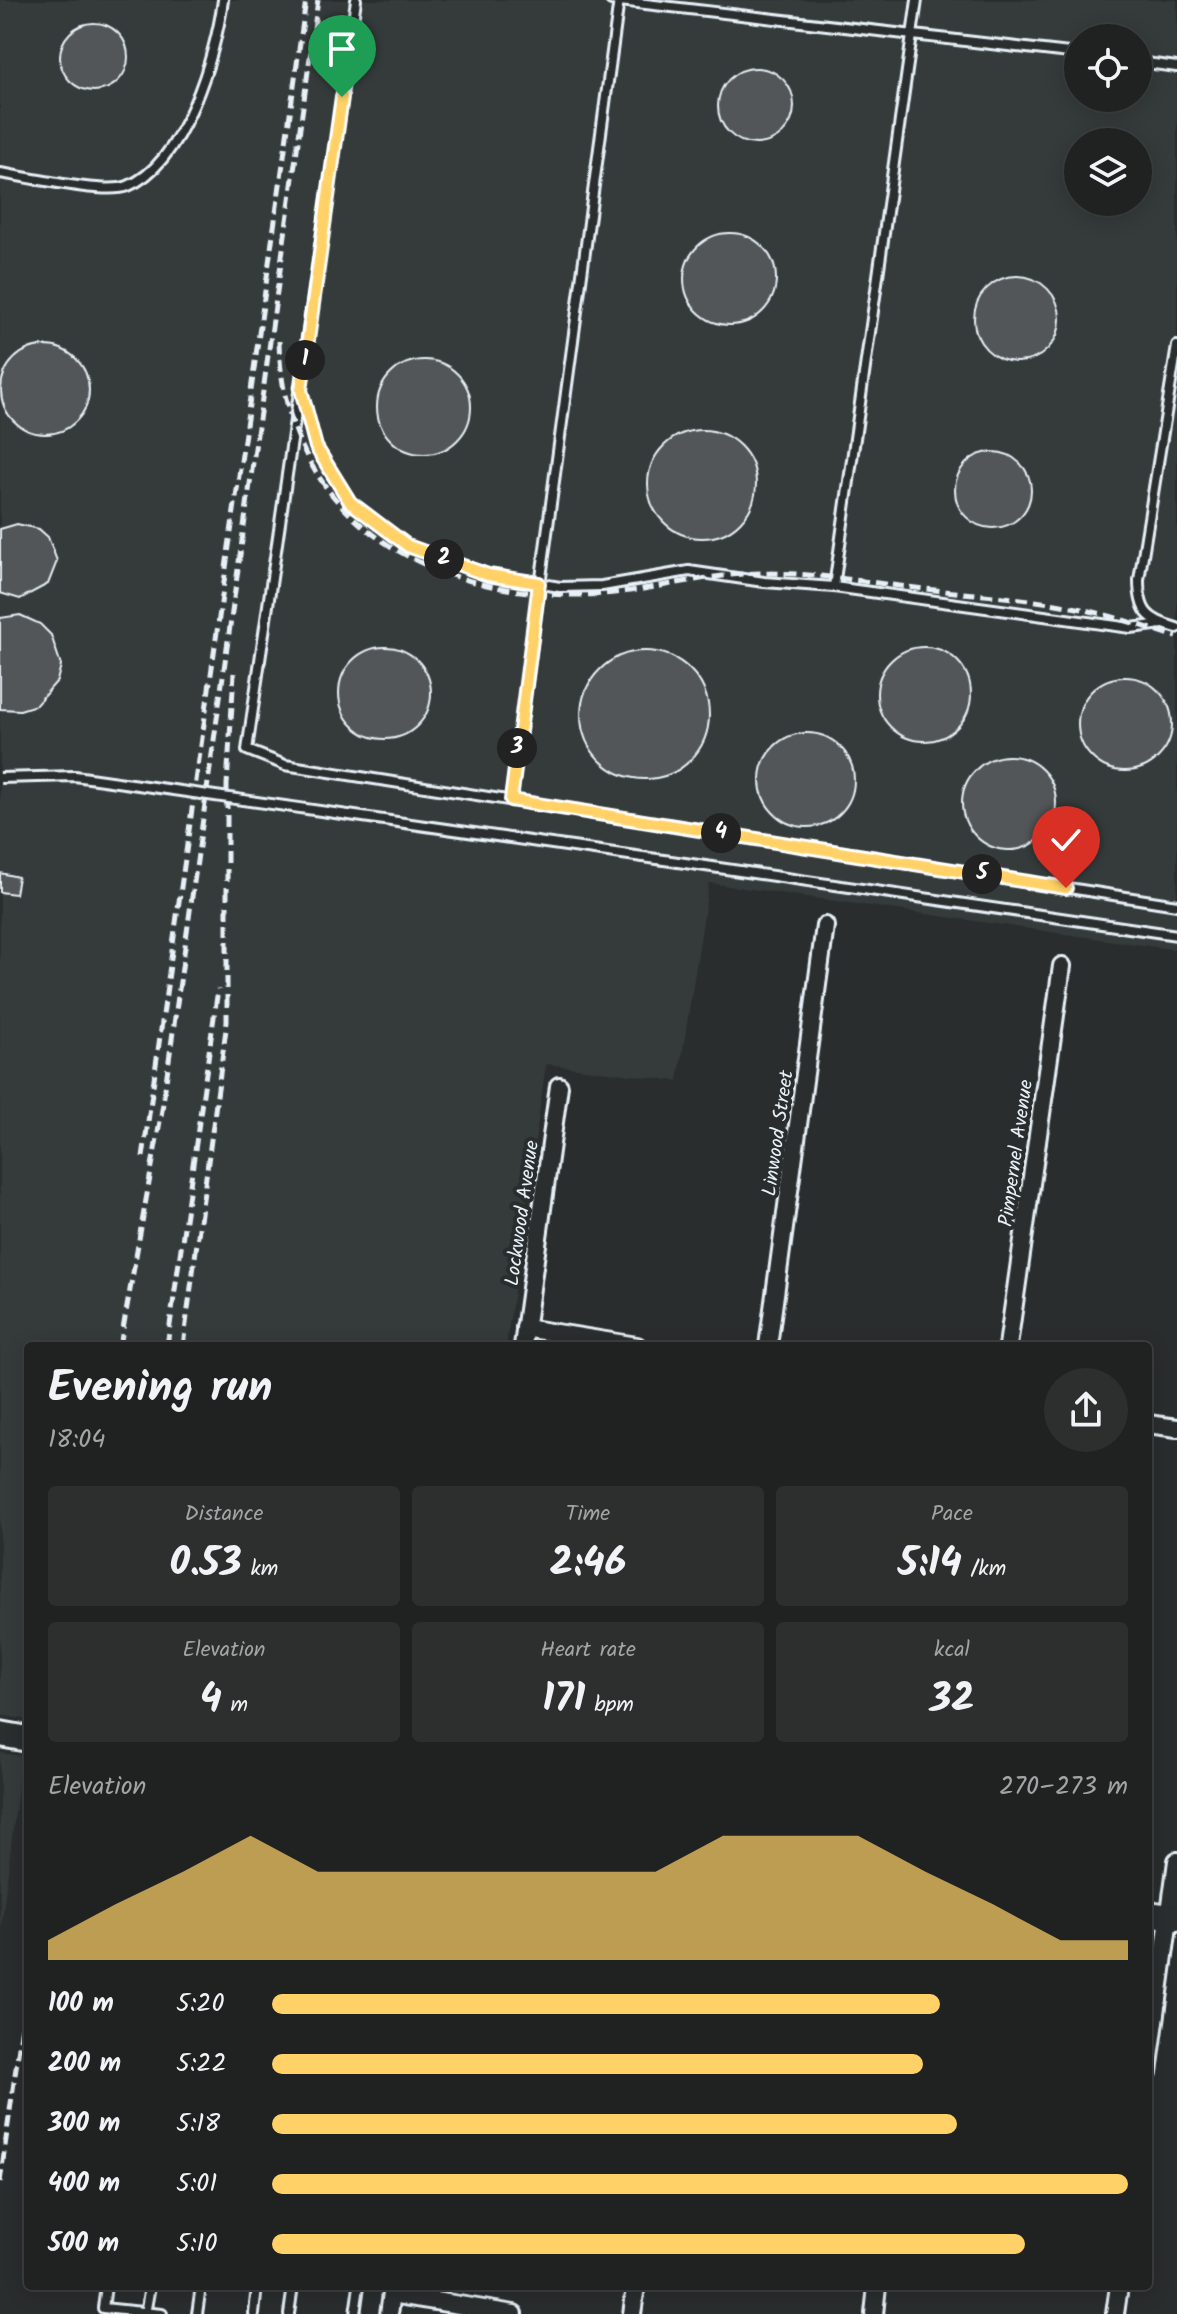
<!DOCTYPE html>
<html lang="en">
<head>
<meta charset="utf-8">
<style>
	:root { --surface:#202222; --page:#2d2f2f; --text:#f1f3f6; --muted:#a2a4a5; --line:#3d3f40; --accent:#ffd166 }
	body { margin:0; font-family:Kalam,sans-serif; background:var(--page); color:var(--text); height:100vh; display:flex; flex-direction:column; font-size:30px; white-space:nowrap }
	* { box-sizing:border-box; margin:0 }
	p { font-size:26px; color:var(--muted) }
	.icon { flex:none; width:44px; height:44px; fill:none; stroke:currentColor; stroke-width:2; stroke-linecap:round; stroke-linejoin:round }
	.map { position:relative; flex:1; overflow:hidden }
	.side { position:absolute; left:24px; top:1342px; width:1128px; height:948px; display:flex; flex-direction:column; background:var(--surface); border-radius:8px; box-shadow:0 4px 20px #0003,0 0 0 2px var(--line) }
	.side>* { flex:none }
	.controls { position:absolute; left:1064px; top:24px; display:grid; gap:16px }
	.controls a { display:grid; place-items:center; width:88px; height:88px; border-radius:50%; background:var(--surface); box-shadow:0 4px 20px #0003,0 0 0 2px var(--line); font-size:40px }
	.pin { position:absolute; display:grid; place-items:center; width:68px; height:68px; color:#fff; margin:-82px -34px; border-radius:50% 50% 50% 0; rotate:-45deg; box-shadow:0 0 8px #0007 }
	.pin .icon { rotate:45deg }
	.km { position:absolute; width:40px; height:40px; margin:-20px; border-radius:50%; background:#222; color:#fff; font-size:22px; line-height:40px; text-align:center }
	.round { display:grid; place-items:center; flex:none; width:84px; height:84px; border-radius:42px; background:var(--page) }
	.summary { display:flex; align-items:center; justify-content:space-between; height:136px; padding:0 24px }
	h1 { font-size:44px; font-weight:800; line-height:60px }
	.stats { display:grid; grid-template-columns:repeat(3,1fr); gap:12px; height:136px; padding:8px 24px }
	.stats div { display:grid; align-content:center; border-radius:8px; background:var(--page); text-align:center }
	.stats b { font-size:40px; font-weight:800 }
	.stats small { font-size:22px; font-weight:400 }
	.stats p { font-size:22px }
	.chart { height:224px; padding:16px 24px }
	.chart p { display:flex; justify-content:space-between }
	.chart svg { width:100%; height:144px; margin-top:8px; fill:var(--accent); opacity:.7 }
	ul { padding:0 24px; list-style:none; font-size:26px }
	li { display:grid; grid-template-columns:128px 96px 1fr; align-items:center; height:60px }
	li i { height:20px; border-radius:10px; background:var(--accent) }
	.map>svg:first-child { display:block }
	.built { fill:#363a3b; fill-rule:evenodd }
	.building { fill:#535759; stroke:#e8f1f8; stroke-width:2 }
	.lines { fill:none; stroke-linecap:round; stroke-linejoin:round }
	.service-casing { stroke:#e8f1f8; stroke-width:14 }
	.minor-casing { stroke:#e8f1f8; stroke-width:22 }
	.primary-casing { stroke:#e8f1f8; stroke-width:30 }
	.service { stroke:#2a2d2e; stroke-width:8 }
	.minor { stroke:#2a2d2e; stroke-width:16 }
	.primary { stroke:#2a2d2e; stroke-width:24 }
	.rail { stroke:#e8f1f8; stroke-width:5; stroke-dasharray:12 6; stroke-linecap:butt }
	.service-bridge-casing { stroke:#e8f1f8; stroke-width:14; stroke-linecap:butt }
	.service-bridge { stroke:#2a2d2e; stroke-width:8 }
	.route-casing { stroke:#fff; stroke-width:16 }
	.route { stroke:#ffd166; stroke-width:10 }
	.labels { text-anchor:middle; stroke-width:8; stroke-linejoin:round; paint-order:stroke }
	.street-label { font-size:20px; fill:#e8f1f8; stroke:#2a2d2e }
</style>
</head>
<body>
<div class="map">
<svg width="1177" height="2314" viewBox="0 0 1177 2314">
	<rect width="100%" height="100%" fill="#2a2d2e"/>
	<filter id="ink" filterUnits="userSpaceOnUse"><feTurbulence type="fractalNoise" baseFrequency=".0125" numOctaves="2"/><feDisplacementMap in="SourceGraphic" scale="16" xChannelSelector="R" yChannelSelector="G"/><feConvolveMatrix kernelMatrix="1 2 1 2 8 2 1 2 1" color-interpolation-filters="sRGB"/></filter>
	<g filter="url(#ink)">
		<!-- built -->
		<g class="built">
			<path d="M0,0H1177V950L709,883L678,1081L546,1064L506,1346H28V1720L0,1715ZM1078,38H1138V98H1078ZM1078,142H1138V202H1078Z"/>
			<path d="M0,1753L22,1756L0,1936Z"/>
		</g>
		<!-- building -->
		<g class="building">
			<circle cx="94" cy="57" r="34"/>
			<circle cx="756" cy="106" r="38"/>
			<circle cx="730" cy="279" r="46"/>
			<circle cx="1017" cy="319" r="43"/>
			<circle cx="45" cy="390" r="44"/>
			<circle cx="424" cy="407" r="47"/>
			<circle cx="702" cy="484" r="54"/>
			<circle cx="993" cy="490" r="38"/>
			<path d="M17,524L39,529L48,537L57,561L48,584L20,599L0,593V529Z"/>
			<path d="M20,615L40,624L51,635L61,665L57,681L36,705L20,710L0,709V618Z"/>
			<circle cx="924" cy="694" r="47"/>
			<circle cx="385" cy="693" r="46"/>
			<circle cx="645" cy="715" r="64"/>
			<circle cx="1125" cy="724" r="47"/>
			<circle cx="807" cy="780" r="47"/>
			<circle cx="1009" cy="803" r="47"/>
			<path d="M0,873L18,877L15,894L0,892Z"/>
		</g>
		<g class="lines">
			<defs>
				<g id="service">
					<path d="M356,0L247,750L285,765L1177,905"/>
					<path d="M611,0L1078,54"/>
					<path d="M1138,62L1177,67"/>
					<path d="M0,173C26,177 107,195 128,186C184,163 216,54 223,0"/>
					<path d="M1177,346L1139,580C1139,611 1147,620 1177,628"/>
					<path d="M302,394L316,447L350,502L408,546L488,575L560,587L602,586L689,571L764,582L834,587L1131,628L1163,624"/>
					<path d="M834,587L917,0"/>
					<path d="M511,800L619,0"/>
					<path d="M678,862L1177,935"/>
					<path d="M106,2286L103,2308L162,2314"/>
					<path d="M145,2314L150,2286"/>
					<path d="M197,2314L201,2286"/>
					<path d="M254,2314L257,2286"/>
					<path d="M289,2314L293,2286"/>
					<path d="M355,2314L359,2286"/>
				</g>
				<g id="minor">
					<path d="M525,1328L637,1346"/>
					<path d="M523,1346L559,1086"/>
					<path d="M768,1346L825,926"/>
					<path d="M1008,1346L1062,966"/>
					<path d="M1148,1424L1177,1428"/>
					<path d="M1148,2072L1177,1861"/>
					<path d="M392,2294L514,2314"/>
					<path d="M389,2314L393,2286"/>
					<path d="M632,2314L636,2286"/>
					<path d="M874,2314L877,2286"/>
					<path d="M1115,2314L1119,2286"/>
				</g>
				<g id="primary">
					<path d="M0,1734L28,1739"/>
					<path d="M1148,1914L1177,1918"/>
				</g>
			</defs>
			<!-- service casing -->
			<use href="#service" class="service-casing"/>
			<!-- minor casing -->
			<use href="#minor" class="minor-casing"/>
			<!-- primary casing -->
			<use href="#primary" class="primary-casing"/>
			<!-- service -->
			<use href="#service" class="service"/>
			<!-- minor -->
			<use href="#minor" class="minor"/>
			<!-- primary -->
			<use href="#primary" class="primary"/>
			<!-- rail -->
			<g class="rail">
				<path d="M279,341C283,512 419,595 579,595C641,595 703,573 765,573C816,573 866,582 916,588C968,594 1021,597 1072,607C1108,614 1142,626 1177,637"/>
				<path d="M143,1157L306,0"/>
				<path d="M120,1346L162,1110L318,0"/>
				<path d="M167,1346L218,989"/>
				<path d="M183,1346L227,1022V785L234,673"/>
				<path d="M0,2182L28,1982"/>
			</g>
			<defs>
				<path id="service-bridge" d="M0,778L75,776L678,862"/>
			</defs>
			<!-- service-bridge casing -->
			<use href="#service-bridge" class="service-bridge-casing"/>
			<!-- service-bridge -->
			<use href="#service-bridge" class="service-bridge"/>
		</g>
	</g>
	<g class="lines" filter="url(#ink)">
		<defs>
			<path id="route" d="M342,97L301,390L316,447L350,502L408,546L488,575L539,583L511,800L1066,888"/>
		</defs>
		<!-- route casing -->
		<use href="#route" class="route-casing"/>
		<!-- route -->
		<use href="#route" class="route"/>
	</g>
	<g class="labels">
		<!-- street labels -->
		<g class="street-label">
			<text transform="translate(777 1133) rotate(-82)" y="7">Linwood Street</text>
			<text transform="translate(1015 1153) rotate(-82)" y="7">Pimpernel Avenue</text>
			<text transform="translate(521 1213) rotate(-82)" y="7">Lockwood Avenue</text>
		</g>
	</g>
</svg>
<div class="controls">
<a><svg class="icon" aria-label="locate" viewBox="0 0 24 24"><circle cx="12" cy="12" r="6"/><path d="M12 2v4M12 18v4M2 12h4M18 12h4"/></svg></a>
<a><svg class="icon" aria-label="layers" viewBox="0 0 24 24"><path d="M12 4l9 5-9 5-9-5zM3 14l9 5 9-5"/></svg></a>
</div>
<div class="pin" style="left:342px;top:97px;background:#1e9e55"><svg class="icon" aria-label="arrive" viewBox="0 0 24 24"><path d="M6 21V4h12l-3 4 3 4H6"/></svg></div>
<div class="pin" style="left:1066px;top:888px;background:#d93025"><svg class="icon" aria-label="check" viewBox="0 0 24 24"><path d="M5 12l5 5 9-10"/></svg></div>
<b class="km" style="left:305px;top:360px">1</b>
<b class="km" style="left:444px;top:559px">2</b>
<b class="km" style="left:517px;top:748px">3</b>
<b class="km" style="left:721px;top:833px">4</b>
<b class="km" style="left:982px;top:874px">5</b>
<section class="side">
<div class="summary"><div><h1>Evening run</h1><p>18:04</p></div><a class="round"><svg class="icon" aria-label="share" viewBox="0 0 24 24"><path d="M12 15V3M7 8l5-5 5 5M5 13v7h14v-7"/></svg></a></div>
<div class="stats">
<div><p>Distance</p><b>0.53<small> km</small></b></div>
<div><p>Time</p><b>2:46</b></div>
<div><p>Pace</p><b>5:14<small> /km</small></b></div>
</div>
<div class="stats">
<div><p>Elevation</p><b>4<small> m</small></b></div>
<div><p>Heart rate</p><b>171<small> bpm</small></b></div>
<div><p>kcal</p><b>32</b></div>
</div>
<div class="chart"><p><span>Elevation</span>270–273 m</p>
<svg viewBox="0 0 160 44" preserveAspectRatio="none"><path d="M0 44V38L10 27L20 17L30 6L40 17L50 17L60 17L70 17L80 17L90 17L100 6L110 6L120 6L130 17L140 27L150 38L160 38V44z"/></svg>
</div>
<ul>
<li><b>100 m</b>5:20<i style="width:78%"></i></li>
<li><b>200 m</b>5:22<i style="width:76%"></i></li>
<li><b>300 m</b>5:18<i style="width:80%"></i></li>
<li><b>400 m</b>5:01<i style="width:100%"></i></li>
<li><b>500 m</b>5:10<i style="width:88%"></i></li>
</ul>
</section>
</div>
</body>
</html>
